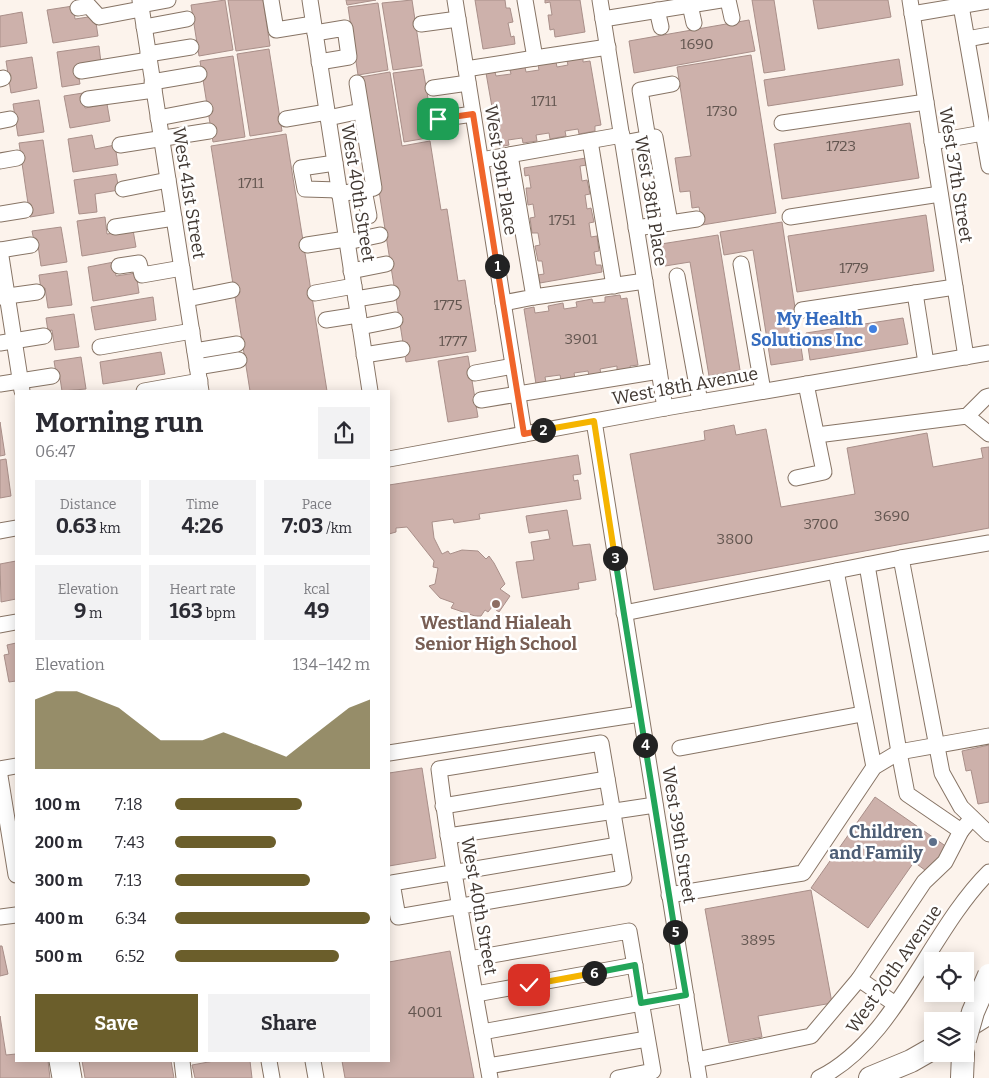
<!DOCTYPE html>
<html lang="en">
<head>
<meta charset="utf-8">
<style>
	:root { --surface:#fff; --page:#f2f2f3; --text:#2b2b33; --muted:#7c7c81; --accent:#6b5e2b }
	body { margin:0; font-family:Bitter,serif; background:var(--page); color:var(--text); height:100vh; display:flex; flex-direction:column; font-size:19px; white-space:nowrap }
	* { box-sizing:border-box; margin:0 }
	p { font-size:16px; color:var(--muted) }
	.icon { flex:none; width:28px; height:28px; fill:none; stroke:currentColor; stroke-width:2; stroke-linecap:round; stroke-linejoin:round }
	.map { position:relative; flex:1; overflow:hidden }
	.details { position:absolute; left:15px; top:390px; width:375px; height:672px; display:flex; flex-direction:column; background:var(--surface); border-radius:0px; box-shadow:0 2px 12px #0003 }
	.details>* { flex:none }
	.fabs { position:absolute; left:924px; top:952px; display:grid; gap:10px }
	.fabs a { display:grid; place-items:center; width:50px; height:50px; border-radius:0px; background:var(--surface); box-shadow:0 2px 12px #0003; font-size:25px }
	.pin { position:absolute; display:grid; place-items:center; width:42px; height:42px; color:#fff; margin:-21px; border-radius:10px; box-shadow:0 2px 8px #0006 }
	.km { position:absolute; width:25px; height:25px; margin:-12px; border-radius:50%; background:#222; color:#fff; font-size:14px; line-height:25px; text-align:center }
	.round { display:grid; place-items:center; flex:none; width:52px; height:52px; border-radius:0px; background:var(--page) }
	.head { display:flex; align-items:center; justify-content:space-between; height:85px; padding:0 20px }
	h1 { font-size:28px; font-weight:700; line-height:38px }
	.stats { display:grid; grid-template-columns:repeat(3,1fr); gap:8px; height:85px; padding:5px 20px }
	.stats div { display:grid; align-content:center; border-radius:0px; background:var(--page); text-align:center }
	.stats b { font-size:21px; font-weight:700 }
	.stats small { font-size:14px; font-weight:400 }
	.stats p { font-size:14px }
	.chart { height:140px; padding:10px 20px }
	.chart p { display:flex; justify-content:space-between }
	.chart svg { width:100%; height:90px; margin-top:5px; fill:var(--accent); opacity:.7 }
	.primary-button { display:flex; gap:10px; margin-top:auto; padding:10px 20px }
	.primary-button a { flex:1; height:58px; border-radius:0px; background:var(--accent); color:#fff; font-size:20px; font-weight:700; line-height:58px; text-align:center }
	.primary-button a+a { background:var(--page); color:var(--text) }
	ul { padding:0 20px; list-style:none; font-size:16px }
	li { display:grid; grid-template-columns:80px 60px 1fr; align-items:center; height:38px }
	li i { height:12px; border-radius:6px; background:var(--accent) }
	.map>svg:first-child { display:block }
	.building { fill:#cdb1ab; stroke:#a98f89 }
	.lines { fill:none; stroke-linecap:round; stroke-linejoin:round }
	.minor-casing { stroke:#877465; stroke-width:17 }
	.highway-casing { stroke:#877465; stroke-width:24 }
	.minor { stroke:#fff; stroke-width:15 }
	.highway { stroke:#fff; stroke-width:22 }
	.highway-bridge-casing { stroke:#877465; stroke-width:24; stroke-linecap:butt }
	.highway-bridge { stroke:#fff; stroke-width:22 }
	.split-1-casing { stroke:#fff; stroke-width:10 }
	.split-2-casing { stroke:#fff; stroke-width:10 }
	.split-3-casing { stroke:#fff; stroke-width:10 }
	.split-4-casing { stroke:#fff; stroke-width:10 }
	.split-5-casing { stroke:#fff; stroke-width:10 }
	.split-6-casing { stroke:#fff; stroke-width:10 }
	.split-7-casing { stroke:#fff; stroke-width:10 }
	.split-1 { stroke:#f0652b; stroke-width:6 }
	.split-2 { stroke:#f0652b; stroke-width:6 }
	.split-3 { stroke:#f5b400; stroke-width:6 }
	.split-4 { stroke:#22a559; stroke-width:6 }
	.split-5 { stroke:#22a559; stroke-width:6 }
	.split-6 { stroke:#22a559; stroke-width:6 }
	.split-7 { stroke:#f5b400; stroke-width:6 }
	.shop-dot { fill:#3f7fe0; stroke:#fff; stroke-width:2 }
	.education-dot { fill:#8d6e63; stroke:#fff; stroke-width:2 }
	.service-dot { fill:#5c6f8a; stroke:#fff; stroke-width:2 }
	.labels { text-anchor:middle; stroke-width:5; stroke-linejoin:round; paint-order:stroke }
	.number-label { font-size:15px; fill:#635650 }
	.street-label { font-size:18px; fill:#403731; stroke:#fff }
	.shop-label { font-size:18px; font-weight:bold; fill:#366cbe; stroke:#fff; text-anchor:end }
	.education-label { font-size:18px; font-weight:bold; fill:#785e54; stroke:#fff }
	.service-label { font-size:18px; font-weight:bold; fill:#4e5e75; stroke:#fff; text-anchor:end }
</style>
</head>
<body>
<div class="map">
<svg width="989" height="1078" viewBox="0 0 989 1078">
	<rect width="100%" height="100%" fill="#fcf3ec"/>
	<!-- building -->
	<g class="building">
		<path d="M225,0L233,50L199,56L191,5Z"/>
		<path d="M228,0H263L270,46L236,51Z"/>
		<path d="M346,0H376L347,5Z"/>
		<path d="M412,0L422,66L393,70L382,3Z"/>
		<path d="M475,0H505L506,8H510L513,22L508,23L511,37L514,36L515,44L483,49Z"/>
		<path d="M545,0H580L585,32L555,37L554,29L550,30L548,15H552L550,2L545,3Z"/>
		<path d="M752,0H774L785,70L764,73Z"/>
		<path d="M813,0H888L891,17L818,29Z"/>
		<path d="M378,3L388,70L358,75L348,7Z"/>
		<path d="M73,6L75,19L95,16L98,36L53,43L47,10Z"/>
		<path d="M22,12L27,43L0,47V16Z"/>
		<path d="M749,20L755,51L634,73L629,41Z"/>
		<path d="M99,46L101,63L77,66L80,84L62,87L57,52Z"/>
		<path d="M269,49L282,131L250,136L237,54Z"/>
		<path d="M751,55L776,213L702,225L699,207L692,208L690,191L680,192L675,158L691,156L677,67Z"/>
		<path d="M233,56L245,137L213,142L200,61Z"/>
		<path d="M32,57L37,88L11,93L6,61Z"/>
		<path d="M583,58V62L590,61L601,125L595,126V131L579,134L578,129L565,131L566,136L550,139L549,133L536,135L537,141L523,143L522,138L508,140L509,145L499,147L486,73L495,72L496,76L511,74L510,70L525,67L526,72L539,70L538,65L556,62L557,67L568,65L567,61Z"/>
		<path d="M899,59L903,85L768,106L764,80Z"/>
		<path d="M423,69L433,128L438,127L439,136L404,142L393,73Z"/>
		<path d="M390,72L402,146L430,141L441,210L447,209L458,281L465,280L476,351L406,362L361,77Z"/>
		<path d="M83,93L85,108L107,104L110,121L70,128L64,96Z"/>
		<path d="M39,100L44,132L18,136L13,104Z"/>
		<path d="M910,123L919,178L782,199L774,144Z"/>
		<path d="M286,134L327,391H250L211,146Z"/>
		<path d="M92,135L95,149L115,145L118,165L73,172L68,139Z"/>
		<path d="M43,140L54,213L30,217L19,143Z"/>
		<path d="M586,158L587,165L580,166L582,181L587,180L590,194L585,195L587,209L591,208L594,222L589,223L591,237L597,236L599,251L594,252L596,265H601L602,272L540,283L538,275L544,274L542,261H538L535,246L540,245L538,233H532L530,218L535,217L533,204L528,205L526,188H531L529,175L525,176L524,168Z"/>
		<path d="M116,174L119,190L95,194L97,212L79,214L74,180Z"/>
		<path d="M926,215L934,271L797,292L788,236Z"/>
		<path d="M105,217L107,234L133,230L136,247L82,256L77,221Z"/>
		<path d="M782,222L803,360L771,365L753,250L724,255L720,232Z"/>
		<path d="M61,227L67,262L41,266L38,245L35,246L32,231Z"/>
		<path d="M718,235L740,370L709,376L690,262L665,266L661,244Z"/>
		<path d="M114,262L116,276L136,273L139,293L93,301L88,267Z"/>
		<path d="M67,271L72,305L48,308L45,288L41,289L39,275Z"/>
		<path d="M620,295L621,299L627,298L638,365L630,366L631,370L617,372V366L600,369L601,374L589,376L588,371L574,373L575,378L561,380L560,375L545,377L546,382L536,384L524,309L534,307L535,313L549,311L548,306L563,303L564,309L577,307L576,302L592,299L593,303L605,302V297Z"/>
		<path d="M153,297L156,320L95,330L91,307Z"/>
		<path d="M74,314L79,347L55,350L52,330L48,331L46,318Z"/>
		<path d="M903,318L908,344L810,360L806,333Z"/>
		<path d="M161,352L165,374L103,384L100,362Z"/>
		<path d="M468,356L478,417L448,422L438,361Z"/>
		<path d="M81,357L86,389L62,391L59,372L56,373L54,361Z"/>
		<path d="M0,422L5,455L0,456Z"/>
		<path d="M734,425L736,435L766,429L781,507L855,494L847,448L927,433L933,467L983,458L981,448L989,447V528L654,590L630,454L705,440L704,431Z"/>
		<path d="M578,455L581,474L573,475L574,481L578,480L581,499L479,514L480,519L454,523L453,519L432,522L434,538L442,554L448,551L450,554L462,550L478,551L486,559L489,556L494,563L505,584L500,589L510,596L499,612L492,607L488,612L485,610L481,616H475L451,608L454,603L440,598L429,586L435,584L438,568L433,567L434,561L407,527L396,528V532L389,534V485Z"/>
		<path d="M6,459L11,496L0,498V460Z"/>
		<path d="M567,510L573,546L590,544L596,580L578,583L579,589L522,598L516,562L534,560L531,542L550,539L548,530L529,533L526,516Z"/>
		<path d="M16,561V599L1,602L0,564Z"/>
		<path d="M16,643V681L9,682L4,655L9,654L7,645Z"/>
		<path d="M989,745V802L978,804L971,770L966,771L962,751Z"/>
		<path d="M422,768L436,858L389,866V773Z"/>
		<path d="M875,797L947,847L929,873L914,862L868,928L811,888Z"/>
		<path d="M811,890L832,1003L758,1016L762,1037L729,1043L705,909Z"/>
		<path d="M0,946H2L8,974L0,976Z"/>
		<path d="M450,951L474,1078H345L342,1061H389V962Z"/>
		<path d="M0,1016L6,1055L16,1054V1061H48L50,1078H0Z"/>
		<path d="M82,1061H171L174,1078H85Z"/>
		<path d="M214,1061H250L252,1078H195L192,1065Z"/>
	</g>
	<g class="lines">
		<defs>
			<g id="minor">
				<path d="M140,0L201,391"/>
				<path d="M271,0L276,30L313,24"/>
				<path d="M310,0L370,391"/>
				<path d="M455,0L524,434"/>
				<path d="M525,0L535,58L608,47"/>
				<path d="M600,0L665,408"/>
				<path d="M728,0L732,18"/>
				<path d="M910,0L966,357"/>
				<path d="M960,0L989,166"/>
				<path d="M141,5L168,0"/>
				<path d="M690,5L694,23"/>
				<path d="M78,8L89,6L99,17L141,9"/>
				<path d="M657,10L661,27"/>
				<path d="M912,14L989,1"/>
				<path d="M603,19L721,0"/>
				<path d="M421,24L458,19"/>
				<path d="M144,27L187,19"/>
				<path d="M315,33L345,28L349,57L319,62"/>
				<path d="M967,39L989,35"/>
				<path d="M148,54L191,47"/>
				<path d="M466,69L535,58"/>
				<path d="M81,71L149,60"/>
				<path d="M0,79L3,78"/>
				<path d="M152,82L199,74"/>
				<path d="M433,88L468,83"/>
				<path d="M88,99L154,90"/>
				<path d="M158,118L205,109"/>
				<path d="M328,118L361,111"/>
				<path d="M286,119L327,112"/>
				<path d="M438,119L473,114"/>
				<path d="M0,121L10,119"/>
				<path d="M782,123L926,102"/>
				<path d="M648,139L640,90L672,84"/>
				<path d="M590,141L614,286"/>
				<path d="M932,142L983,133"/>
				<path d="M623,143L655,137L670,223"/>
				<path d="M120,145L209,131"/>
				<path d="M481,160L622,135"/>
				<path d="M0,161L17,158"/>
				<path d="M335,163L301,168L305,189L339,190"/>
				<path d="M123,189L168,180"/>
				<path d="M364,190L369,216"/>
				<path d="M339,194L374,188L357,83"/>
				<path d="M0,214L25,210"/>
				<path d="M790,217L940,194"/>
				<path d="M115,227L174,218"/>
				<path d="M636,228L697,219"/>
				<path d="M347,242L380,235"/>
				<path d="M307,245L346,239"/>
				<path d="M0,250L22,391"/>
				<path d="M0,250L31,245"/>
				<path d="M741,264L763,391"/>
				<path d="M119,266L139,263L142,275L182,268"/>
				<path d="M351,271L386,264"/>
				<path d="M677,276L700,402"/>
				<path d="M315,293L354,286"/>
				<path d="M915,293L926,363"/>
				<path d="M0,297L37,292"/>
				<path d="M534,297L645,281"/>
				<path d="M187,299L232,290"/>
				<path d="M356,299L392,293"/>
				<path d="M503,303L534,297L510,155"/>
				<path d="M802,310L955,287"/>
				<path d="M326,320L358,315"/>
				<path d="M360,327L395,320"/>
				<path d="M0,343L44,336"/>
				<path d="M100,347L192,331"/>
				<path d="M195,351L237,344"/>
				<path d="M364,355L402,349"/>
				<path d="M197,367L239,360"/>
				<path d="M475,373L513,366"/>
				<path d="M0,384L52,376"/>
				<path d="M144,391L200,381"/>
				<path d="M481,400L659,371"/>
				<path d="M967,416L989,434"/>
				<path d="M594,421L699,1078"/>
				<path d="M817,435L967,416L986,397L989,396"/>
				<path d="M389,459L665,408L989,353"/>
				<path d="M796,478L824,472L806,384"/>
				<path d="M0,531L16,528"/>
				<path d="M989,543L901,558L942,773L961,807L989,834"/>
				<path d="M836,571L874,767"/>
				<path d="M624,613L901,558"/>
				<path d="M0,625L16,622"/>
				<path d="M680,748L862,714"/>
				<path d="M389,753L640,714"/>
				<path d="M0,769L16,766"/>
				<path d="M0,776L16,875"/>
				<path d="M443,806L607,779"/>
				<path d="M972,818L961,831L907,794L899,752L989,736"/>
				<path d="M448,836L655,805"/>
				<path d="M669,895L803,873L874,767L899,752L867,565"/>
				<path d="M0,917L16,915"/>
				<path d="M469,959L629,931L653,1071L618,1078"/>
				<path d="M859,979L924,882L945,862L961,831"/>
				<path d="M476,994L635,965"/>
				<path d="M482,1032L686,995"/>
				<path d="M696,1060L811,1036L859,979L895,1004"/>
				<path d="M57,1061L60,1078"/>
				<path d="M71,1061L74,1078"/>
				<path d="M182,1061L184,1078"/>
				<path d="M269,1061L272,1078"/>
				<path d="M313,1061L316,1078"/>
				<path d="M488,1066L647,1039"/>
				<path d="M490,1078C472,975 452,873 439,769L601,743L624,878L398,917L392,883L618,845"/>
				<path d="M819,1078C895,1041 930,930 989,872"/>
			</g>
			<g id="highway">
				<path d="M965,1028L989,1013"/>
				<path d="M870,1078L911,1061L932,1049"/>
				<path d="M962,1078L963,1054"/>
			</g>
		</defs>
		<!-- minor casing -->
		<use href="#minor" class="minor-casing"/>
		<!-- highway casing -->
		<use href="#highway" class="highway-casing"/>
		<!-- minor -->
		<use href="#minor" class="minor"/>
		<!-- highway -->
		<use href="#highway" class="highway"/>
		<defs>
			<path id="highway-bridge" d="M965,1040L973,1012L989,975"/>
		</defs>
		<!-- highway-bridge casing -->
		<use href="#highway-bridge" class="highway-bridge-casing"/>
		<!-- highway-bridge -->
		<use href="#highway-bridge" class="highway-bridge"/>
	</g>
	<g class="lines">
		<defs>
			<path id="split-1" d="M438,119L473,114L497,266"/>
			<path id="split-2" d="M497,266L524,434L543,430"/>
			<path id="split-3" d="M543,430L594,421L615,558"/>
			<path id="split-4" d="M615,558L645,745"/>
			<path id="split-5" d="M645,745L675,932"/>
			<path id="split-6" d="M594,973L635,965L641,1003L686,995L675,932"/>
			<path id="split-7" d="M529,985L594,973"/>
		</defs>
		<!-- split-1 casing -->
		<use href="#split-1" class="split-1-casing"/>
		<!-- split-2 casing -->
		<use href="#split-2" class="split-2-casing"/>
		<!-- split-3 casing -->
		<use href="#split-3" class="split-3-casing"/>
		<!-- split-4 casing -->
		<use href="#split-4" class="split-4-casing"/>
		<!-- split-5 casing -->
		<use href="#split-5" class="split-5-casing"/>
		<!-- split-6 casing -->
		<use href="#split-6" class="split-6-casing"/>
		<!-- split-7 casing -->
		<use href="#split-7" class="split-7-casing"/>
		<!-- split-1 -->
		<use href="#split-1" class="split-1"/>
		<!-- split-2 -->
		<use href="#split-2" class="split-2"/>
		<!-- split-3 -->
		<use href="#split-3" class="split-3"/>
		<!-- split-4 -->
		<use href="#split-4" class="split-4"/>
		<!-- split-5 -->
		<use href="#split-5" class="split-5"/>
		<!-- split-6 -->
		<use href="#split-6" class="split-6"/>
		<!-- split-7 -->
		<use href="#split-7" class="split-7"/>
	</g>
	<!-- markers -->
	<circle class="shop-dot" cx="873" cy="329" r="5"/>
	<circle class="education-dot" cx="496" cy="604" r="5"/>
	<circle class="service-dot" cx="933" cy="842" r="5"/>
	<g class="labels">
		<!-- number labels -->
		<g class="number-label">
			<text x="697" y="49">1690</text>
			<text x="544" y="106">1711</text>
			<text x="722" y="116">1730</text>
			<text x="841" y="151">1723</text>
			<text x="251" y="188">1711</text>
			<text x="562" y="225">1751</text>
			<text x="854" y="273">1779</text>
			<text x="448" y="310">1775</text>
			<text x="581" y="344">3901</text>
			<text x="453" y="346">1777</text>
			<text x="892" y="521">3690</text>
			<text x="821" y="529">3700</text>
			<text x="735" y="544">3800</text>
			<text x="758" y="945">3895</text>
			<text x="425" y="1017">4001</text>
		</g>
		<!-- street labels -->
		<g class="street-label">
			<text transform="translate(501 170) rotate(81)" y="6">West 39th Place</text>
			<text transform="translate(956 175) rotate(81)" y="6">West 37th Street</text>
			<text transform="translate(189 193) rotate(81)" y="6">West 41st Street</text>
			<text transform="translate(358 193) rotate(81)" y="6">West 40th Street</text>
			<text transform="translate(651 201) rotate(81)" y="6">West 38th Place</text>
			<text transform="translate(685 386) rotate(-10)" y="6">West 18th Avenue</text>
			<text transform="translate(679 835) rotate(81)" y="6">West 39th Street</text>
			<text transform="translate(479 906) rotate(80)" y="6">West 40th Street</text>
			<text transform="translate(894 969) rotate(-55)" y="6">West 20th Avenue</text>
		</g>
		<!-- shop labels -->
		<g class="shop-label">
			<text x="863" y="325">My Health<tspan x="863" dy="21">Solutions Inc</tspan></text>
		</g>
		<!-- education labels -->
		<g class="education-label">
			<text x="496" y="629">Westland Hialeah<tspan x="496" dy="21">Senior High School</tspan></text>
		</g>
		<!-- service labels -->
		<g class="service-label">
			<text x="923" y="838">Children<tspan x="923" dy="21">and Family</tspan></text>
		</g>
	</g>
</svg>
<div class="fabs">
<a><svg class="icon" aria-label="locate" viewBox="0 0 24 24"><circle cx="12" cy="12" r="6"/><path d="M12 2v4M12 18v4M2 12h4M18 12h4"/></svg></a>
<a><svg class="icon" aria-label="layers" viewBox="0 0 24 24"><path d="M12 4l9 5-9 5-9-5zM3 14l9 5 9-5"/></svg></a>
</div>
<div class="pin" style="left:438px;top:119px;background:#1e9e55"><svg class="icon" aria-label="arrive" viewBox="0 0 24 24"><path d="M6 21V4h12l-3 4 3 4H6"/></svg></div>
<div class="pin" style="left:529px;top:985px;background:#d93025"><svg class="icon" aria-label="check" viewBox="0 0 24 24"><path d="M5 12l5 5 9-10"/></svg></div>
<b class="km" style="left:497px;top:266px">1</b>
<b class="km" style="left:543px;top:430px">2</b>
<b class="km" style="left:615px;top:558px">3</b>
<b class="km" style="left:645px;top:745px">4</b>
<b class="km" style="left:675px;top:932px">5</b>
<b class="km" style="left:594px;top:973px">6</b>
<section class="details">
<div class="head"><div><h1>Morning run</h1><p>06:47</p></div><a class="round"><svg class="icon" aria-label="share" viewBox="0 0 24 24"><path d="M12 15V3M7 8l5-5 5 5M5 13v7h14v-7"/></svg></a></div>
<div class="stats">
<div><p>Distance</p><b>0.63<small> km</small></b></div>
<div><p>Time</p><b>4:26</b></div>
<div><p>Pace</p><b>7:03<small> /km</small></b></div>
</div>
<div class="stats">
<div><p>Elevation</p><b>9<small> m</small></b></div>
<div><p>Heart rate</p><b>163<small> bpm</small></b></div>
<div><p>kcal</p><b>49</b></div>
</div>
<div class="chart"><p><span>Elevation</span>134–142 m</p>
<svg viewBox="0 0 160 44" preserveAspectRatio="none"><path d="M0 44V10L10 6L20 6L30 10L40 14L50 22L60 30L70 30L80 30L90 26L100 30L110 34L120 38L130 30L140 22L150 14L160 10V44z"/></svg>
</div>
<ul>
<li><b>100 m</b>7:18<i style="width:65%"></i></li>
<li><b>200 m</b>7:43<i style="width:52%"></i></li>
<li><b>300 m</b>7:13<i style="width:69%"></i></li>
<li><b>400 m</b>6:34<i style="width:100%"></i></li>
<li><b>500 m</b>6:52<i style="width:84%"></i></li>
</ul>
<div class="primary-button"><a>Save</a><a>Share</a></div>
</section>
</div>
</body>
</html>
